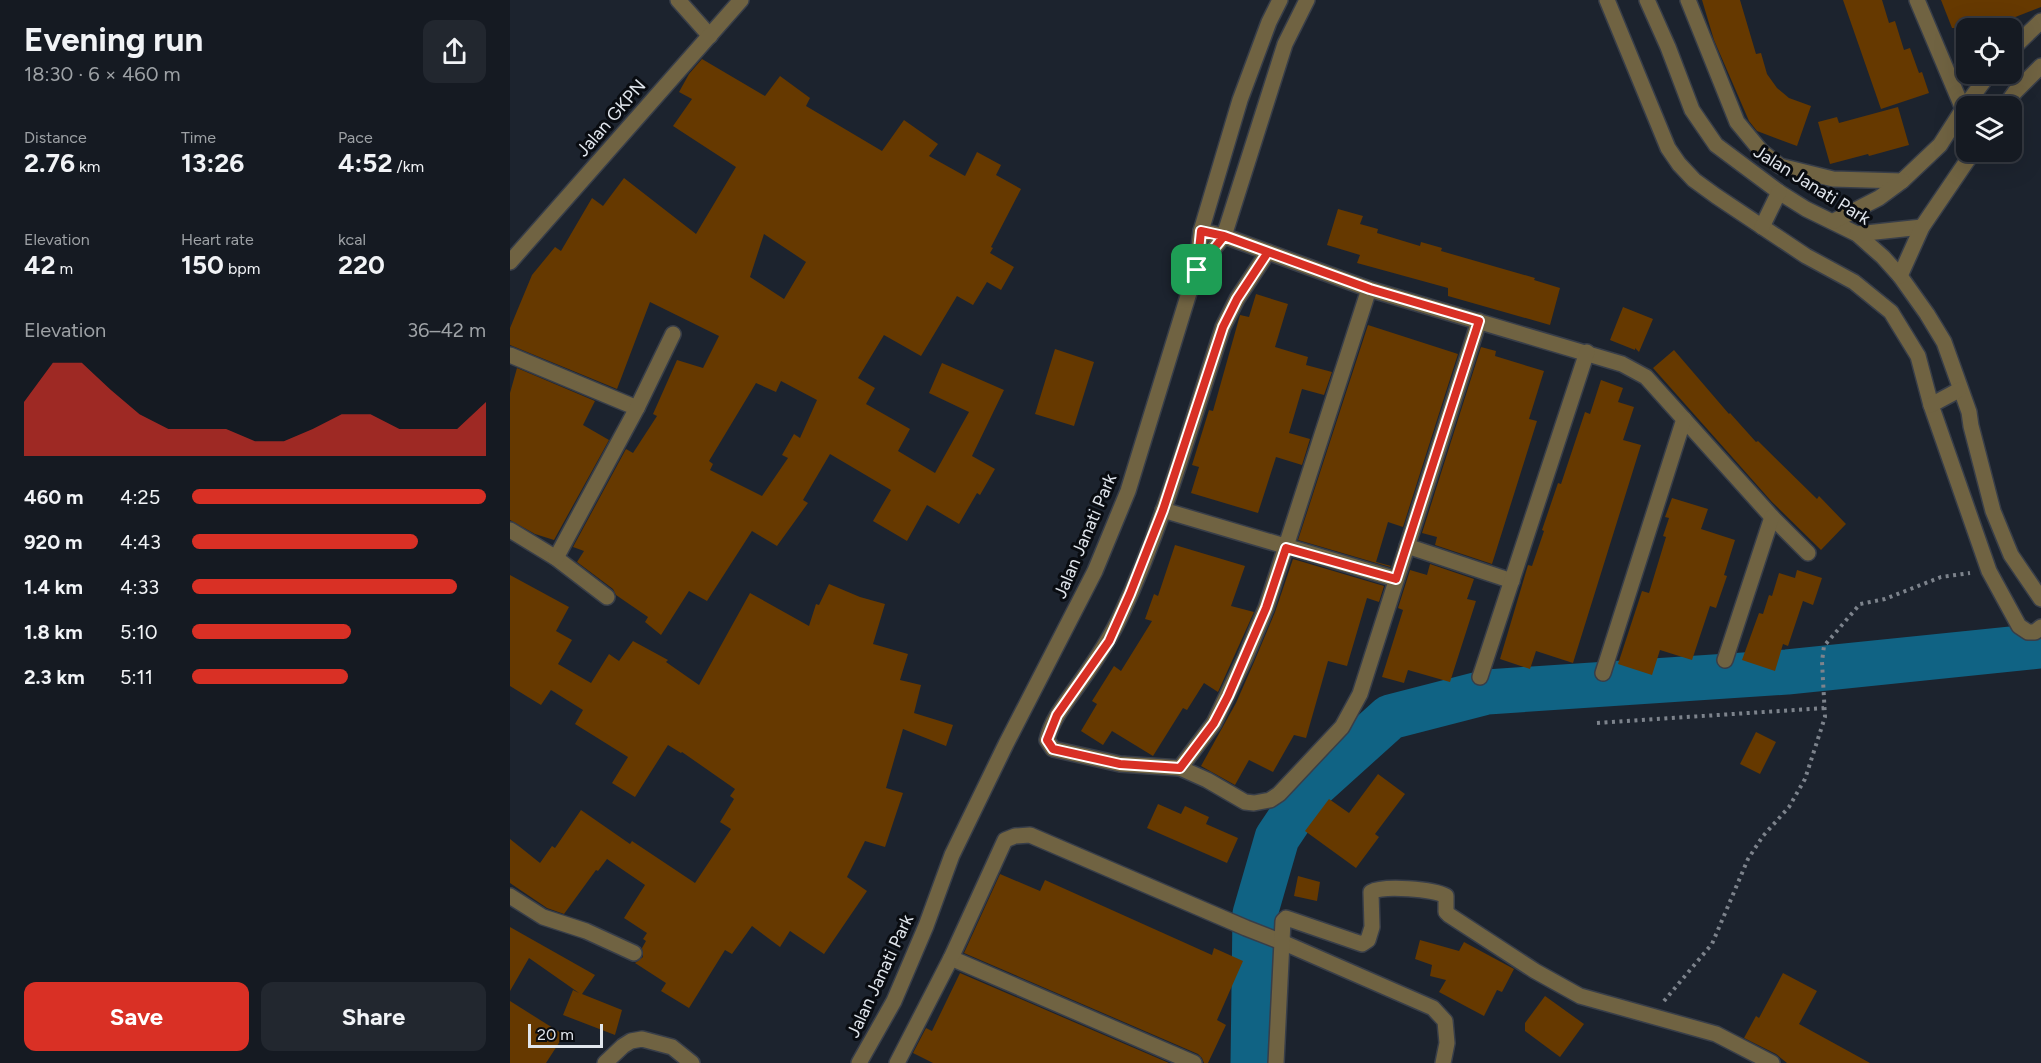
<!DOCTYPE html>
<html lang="en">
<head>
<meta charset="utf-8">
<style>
	:root { --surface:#151a22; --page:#22272f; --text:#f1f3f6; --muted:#9da1a5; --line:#343840; --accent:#d93025 }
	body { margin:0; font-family:Figtree,sans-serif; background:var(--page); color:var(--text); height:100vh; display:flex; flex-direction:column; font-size:22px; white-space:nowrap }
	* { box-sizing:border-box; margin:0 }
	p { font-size:20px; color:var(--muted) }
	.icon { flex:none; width:33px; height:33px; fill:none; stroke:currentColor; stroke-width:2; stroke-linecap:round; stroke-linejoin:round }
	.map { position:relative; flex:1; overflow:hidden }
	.side { display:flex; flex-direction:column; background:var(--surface); width:510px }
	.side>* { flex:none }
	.tools { position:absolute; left:1446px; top:18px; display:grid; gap:12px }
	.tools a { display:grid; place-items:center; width:66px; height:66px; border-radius:12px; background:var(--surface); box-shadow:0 6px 24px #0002,0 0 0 2px var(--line); font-size:30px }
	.scale { position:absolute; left:18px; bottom:15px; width:75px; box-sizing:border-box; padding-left:6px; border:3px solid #e1e6ed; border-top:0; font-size:16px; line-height:21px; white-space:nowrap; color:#e1e6ed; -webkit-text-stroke:4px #090c11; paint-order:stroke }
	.pin { position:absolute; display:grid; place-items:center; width:51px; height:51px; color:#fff; margin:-26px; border-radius:12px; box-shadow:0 3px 9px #0006 }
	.round { display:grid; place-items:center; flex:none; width:63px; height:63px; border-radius:12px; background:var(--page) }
	.overview { display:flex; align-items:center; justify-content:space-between; height:102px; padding:0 24px }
	h1 { font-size:33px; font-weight:700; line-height:45px }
	.stats { display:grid; grid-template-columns:repeat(3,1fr); gap:9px; height:102px; padding:6px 24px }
	.stats div { display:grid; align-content:center }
	.stats b { font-size:26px; font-weight:700 }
	.stats small { font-size:16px; font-weight:400 }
	.stats p { font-size:16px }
	.chart { height:168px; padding:12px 24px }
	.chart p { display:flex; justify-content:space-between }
	.chart svg { width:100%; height:108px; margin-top:6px; fill:var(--accent); opacity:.7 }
	.button { display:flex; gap:12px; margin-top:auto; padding:12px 24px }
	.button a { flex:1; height:69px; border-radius:12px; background:var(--accent); color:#fff; font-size:24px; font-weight:700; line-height:69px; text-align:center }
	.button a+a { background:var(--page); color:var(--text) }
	ul { padding:0 24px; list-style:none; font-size:20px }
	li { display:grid; grid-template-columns:96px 72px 1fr; align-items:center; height:45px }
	li i { height:15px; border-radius:8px; background:var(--accent) }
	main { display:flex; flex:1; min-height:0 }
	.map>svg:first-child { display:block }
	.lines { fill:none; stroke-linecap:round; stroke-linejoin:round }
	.river { stroke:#106384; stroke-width:45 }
	.building { fill:#663900; fill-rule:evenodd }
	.minor-casing { stroke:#383e49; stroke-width:18 }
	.path { stroke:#7d838c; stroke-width:4; stroke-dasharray:3 4.5; stroke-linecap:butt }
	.minor { stroke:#706342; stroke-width:15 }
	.route-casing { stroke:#fff; stroke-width:12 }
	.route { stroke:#d93025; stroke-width:8 }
	.labels { text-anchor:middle; stroke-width:6; stroke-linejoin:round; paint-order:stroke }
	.street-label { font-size:18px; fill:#e1e6ed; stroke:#090c11 }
</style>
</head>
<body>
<main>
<section class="side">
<div class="overview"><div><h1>Evening run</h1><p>18:30 · 6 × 460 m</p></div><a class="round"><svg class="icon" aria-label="share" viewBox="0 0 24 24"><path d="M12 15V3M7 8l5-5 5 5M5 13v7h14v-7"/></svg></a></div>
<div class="stats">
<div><p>Distance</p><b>2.76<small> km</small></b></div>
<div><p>Time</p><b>13:26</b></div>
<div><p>Pace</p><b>4:52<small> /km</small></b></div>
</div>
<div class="stats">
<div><p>Elevation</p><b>42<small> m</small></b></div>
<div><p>Heart rate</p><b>150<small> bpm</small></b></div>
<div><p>kcal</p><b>220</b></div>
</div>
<div class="chart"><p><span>Elevation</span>36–42 m</p>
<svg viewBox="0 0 160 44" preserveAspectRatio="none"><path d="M0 44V22L10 6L20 6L30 17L40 27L50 33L60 33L70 33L80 38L90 38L100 33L110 27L120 27L130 33L140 33L150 33L160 22V44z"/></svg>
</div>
<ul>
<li><b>460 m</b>4:25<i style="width:100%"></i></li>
<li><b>920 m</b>4:43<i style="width:77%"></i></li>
<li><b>1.4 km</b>4:33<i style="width:90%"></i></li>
<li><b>1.8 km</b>5:10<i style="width:54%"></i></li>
<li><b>2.3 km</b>5:11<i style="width:53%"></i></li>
</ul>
<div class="button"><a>Save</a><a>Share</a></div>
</section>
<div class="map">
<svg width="1531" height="1063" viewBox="0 0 1531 1063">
	<rect width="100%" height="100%" fill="#1c232e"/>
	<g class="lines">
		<!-- river -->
		<path class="river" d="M743,1063L745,914L767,838L799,790L880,717L977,692L1277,672L1531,646"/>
	</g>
	<!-- building -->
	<g class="building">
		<path d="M1192,0H1230L1246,54L1251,53L1257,74L1267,88L1279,98L1301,106L1287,146L1247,131L1239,121L1204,40Z"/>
		<path d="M1333,0H1372L1379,23L1385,21L1394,50L1400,48L1409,73L1412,72L1419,93L1371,109Z"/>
		<path d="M1431,0H1531V7L1477,28H1442Z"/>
		<path d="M192,59L255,96L270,76L300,98L296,106L372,151L394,120L428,144L419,156L455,176L467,152L491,165L486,175L511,189L481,247L483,248L480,253L504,267L491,290L477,282L463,305L447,296L411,356L374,335L348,378L365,388L356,404L400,429L388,451L425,473L459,412L419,393L432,363L494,390L462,456L485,469L470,495L467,493L449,524L417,505L397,541L363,521L381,490L320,454L293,500L298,503L267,546L242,531L197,601L179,591L151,635L135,622L138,617L106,595L103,589L67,562L74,551L63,547L116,449L123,453L147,416L143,414L167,360L193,368L209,336L140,302L107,389L0,345V328L22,275L45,247L51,251L82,198L93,206L114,178L186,234L226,167L163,126L182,99L169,92L179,74ZM254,234L296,262L274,299L240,277ZM271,381L307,400L290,438L284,434L272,455L278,458L252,496L200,470L203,464L199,461L246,383L266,392Z"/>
		<path d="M1388,107L1399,145L1359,156L1358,154L1320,164L1308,122L1327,117L1329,123Z"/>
		<path d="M828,209L853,216L850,224L868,229L867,233L910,246L911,242L932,248L931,251L1025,278L1024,280L1050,288L1040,325L938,296V288L847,263L850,255L817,245Z"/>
		<path d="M746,294L778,304L765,347L798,357L796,365L822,372L814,395L792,389L779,433L800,439L792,465L766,457L748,513L681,493L689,467L682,465L699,410L703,411L730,315L739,317Z"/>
		<path d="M1113,307L1143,319L1129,352L1125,348V350L1100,340Z"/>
		<path d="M858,325L948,354L893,527L878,522L866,562L881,566L880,567L788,540Z"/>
		<path d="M971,347L986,351L985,356L1034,371L1019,419L1027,421L982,564L925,545L927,537L912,533Z"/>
		<path d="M545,349L584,362L564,426L525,414Z"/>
		<path d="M1164,350L1219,414L1220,413L1246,442L1248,441L1307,499L1309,496L1336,524L1311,550L1262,502L1143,368Z"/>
		<path d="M7,368L85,401L73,425L99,440L44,540L25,534L0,520V393Z"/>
		<path d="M1091,380L1113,388L1108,402L1124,407L1113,440L1131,445L1063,663L1026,651L1020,669L990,659L1018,565L1022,566L1034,531L1032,530L1048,483L1051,484L1075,412L1080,414Z"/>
		<path d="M1162,498L1198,509L1191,529L1225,540L1214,575L1217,576L1206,608L1200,606L1182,660L1150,650L1142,675L1108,664L1132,591L1139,593L1156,537L1153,536L1159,518L1155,517Z"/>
		<path d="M665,545L735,566L721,606L744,612L708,692L694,683L677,710L673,708L643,756L602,731L593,745L571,731L587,704L582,701L604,666L611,671L642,621L635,619L644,594L648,596Z"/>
		<path d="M783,559L874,586L869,602L857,598L837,666L818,661L796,738L784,735L763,772L739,760L725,785L691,766L726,703L744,662L765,612Z"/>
		<path d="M920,564L964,579L957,599L966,601L940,682L898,670L894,683L872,677L893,610L888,608L900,570L917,575Z"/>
		<path d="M1287,570L1312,578L1303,605L1293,601L1278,646L1273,644L1265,671L1232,660L1249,613L1253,614L1259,595L1262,596L1269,573L1285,578Z"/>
		<path d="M0,575L59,607L46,631L62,640L48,664L81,683L99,654L109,661L123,641L158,660L156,662L189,685L240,593L299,626L306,604L309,605L319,584L350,597L375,604L363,644L398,654L390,680L411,685L404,713L443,725L436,746L393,729L376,788L393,793L375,847L355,841L337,877L357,891L314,954L280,931L270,947L242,926L222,954L215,950L179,1008L151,991L156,983L125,963L133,957L132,948L136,941L133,939L137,933L114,918L135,885L97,859L88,871L86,870L54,914L37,908L0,883V839L30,863L42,846L45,848L71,810L120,844L122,841L185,883L221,829L210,822L224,799L220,796L225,789L172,752L171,753L158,745L125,797L102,783L118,757L65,724L73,710L41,690L31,705L0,686Z"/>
		<path d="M1246,732L1266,742L1250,774L1230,764Z"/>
		<path d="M868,774L895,794L865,834L869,837L846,868L795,831L819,799L839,813Z"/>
		<path d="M648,804L671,814L675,806L699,817L696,824L728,838L717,863L637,828Z"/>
		<path d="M490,874L530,891L535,880L702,955L704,948L733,961L707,1020L716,1025L698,1063H694L692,1058L688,1054L454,953Z"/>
		<path d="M788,876L810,882L807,901L784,896Z"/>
		<path d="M0,927L85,975L72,994L112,1010L105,1035L53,1015L63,990L69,993L19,958L0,991Z"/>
		<path d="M910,940L949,951L954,942L1004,969L992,992L987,990L974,1016L929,992L936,980L920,976L922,965L905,959Z"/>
		<path d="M450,973L659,1063H423L403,1053L416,1028L422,1031Z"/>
		<path d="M1273,973L1307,991L1289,1024L1360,1063H1277L1266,1054L1234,1038L1246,1016L1249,1018Z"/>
		<path d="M1035,996L1074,1024L1050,1057L1015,1031V1023Z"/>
		<path d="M0,1001L54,1035L36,1063H0Z"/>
	</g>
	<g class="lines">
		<defs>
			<g id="minor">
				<path d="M168,0L200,36"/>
				<path d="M1097,0L1158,148L1169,164L1184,180L1206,196L1296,256L1344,282L1381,312L1408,356L1421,405L1479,571L1509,626L1518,632H1525L1531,627"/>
				<path d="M1137,0L1158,47L1182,110L1206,145L1269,192L1296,209L1347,234L1373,257L1390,276L1417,314L1434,342L1459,412L1461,426L1483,511L1501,555L1531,599"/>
				<path d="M1178,0L1227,122L1251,151L1270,166L1323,179L1392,181L1430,145L1453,109L1479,74"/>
				<path d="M1407,0L1453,109"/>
				<path d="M1502,49L1531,21"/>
				<path d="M1495,106L1505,92L1531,66"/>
				<path d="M1324,221L1369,198L1392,181"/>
				<path d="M1252,227L1269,192"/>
				<path d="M691,231L714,236L859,289L1112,364L1136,377L1262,517L1298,553"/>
				<path d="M1347,234L1412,227"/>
				<path d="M758,252L727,299L713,327C681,424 654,523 611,615C600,639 586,660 571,681C558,700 542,718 537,740L543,749L610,764L670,768L697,780L735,802L744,803L760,800L769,794L832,727L850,694L969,321"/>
				<path d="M0,262L231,0"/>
				<path d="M686,270L714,236L775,44L797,0"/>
				<path d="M1390,276L1412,227L1463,152"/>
				<path d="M0,355L127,408"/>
				<path d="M1421,405L1449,390"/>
				<path d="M653,510L886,579"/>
				<path d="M0,530L46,558L97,597"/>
				<path d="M897,546L1002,581"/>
				<path d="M46,558L127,408L163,334"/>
				<path d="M1215,660L1262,517"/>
				<path d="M1093,673L1174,419"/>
				<path d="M970,677L1077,352"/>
				<path d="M670,768L704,723L735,658L756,608L859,289"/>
				<path d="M0,896L33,917L76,931L124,953"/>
				<path d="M441,958L684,1063"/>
				<path d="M95,1063L113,1046L121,1041L132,1039L162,1047L182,1063"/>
				<path d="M349,1063L384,1001L416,926L442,855L496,744L585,571L618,491L686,270L691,231L730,100L759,22L770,0"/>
				<path d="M387,1063L441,958L495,840L505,836L520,835L736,928L772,942L923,1008L935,1021L937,1043L933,1063"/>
				<path d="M766,1063L773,921L776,918L782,920L852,944L858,940L862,927L861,892C874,885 923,889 936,896V912L939,915L1025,971L1070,996L1206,1034L1262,1063"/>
			</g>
		</defs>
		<!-- minor casing -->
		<use href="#minor" class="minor-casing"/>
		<!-- path -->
		<g class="path">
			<path d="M1087,723L1314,708"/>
			<path d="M1154,1001L1202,944L1238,859L1253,836L1279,807L1295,779L1315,717L1312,662L1314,646L1350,604L1375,599L1431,577L1460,573"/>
		</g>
		<!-- minor -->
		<use href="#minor" class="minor"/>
	</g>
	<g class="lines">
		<defs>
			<path id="route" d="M687,270L714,236L758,252L727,299L713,327L653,510L620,594L599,641L547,715L537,740L543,749L610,764L670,768L704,723L718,696L756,608L776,548L886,579L969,321L860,289L714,236L691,231L687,270"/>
		</defs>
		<!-- route casing -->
		<use href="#route" class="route-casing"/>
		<!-- route -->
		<use href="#route" class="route"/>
	</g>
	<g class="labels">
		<!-- street labels -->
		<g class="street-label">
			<text transform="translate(101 118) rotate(-49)" y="6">Jalan GKPN</text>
			<text transform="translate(1302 185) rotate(32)" y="6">Jalan Janati Park</text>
			<text transform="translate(575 536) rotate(-67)" y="6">Jalan Janati Park</text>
			<text transform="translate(370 976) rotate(-65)" y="6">Jalan Janati Park</text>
		</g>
	</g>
</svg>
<div class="tools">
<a><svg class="icon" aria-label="locate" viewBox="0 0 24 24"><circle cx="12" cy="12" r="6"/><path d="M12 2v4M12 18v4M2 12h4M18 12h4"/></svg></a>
<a><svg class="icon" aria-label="layers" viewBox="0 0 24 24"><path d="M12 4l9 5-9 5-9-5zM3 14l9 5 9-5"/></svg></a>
</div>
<div class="scale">20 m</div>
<div class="pin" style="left:687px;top:270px;background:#1e9e55"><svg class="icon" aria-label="arrive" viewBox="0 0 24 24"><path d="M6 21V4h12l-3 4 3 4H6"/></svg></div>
</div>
</main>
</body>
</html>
